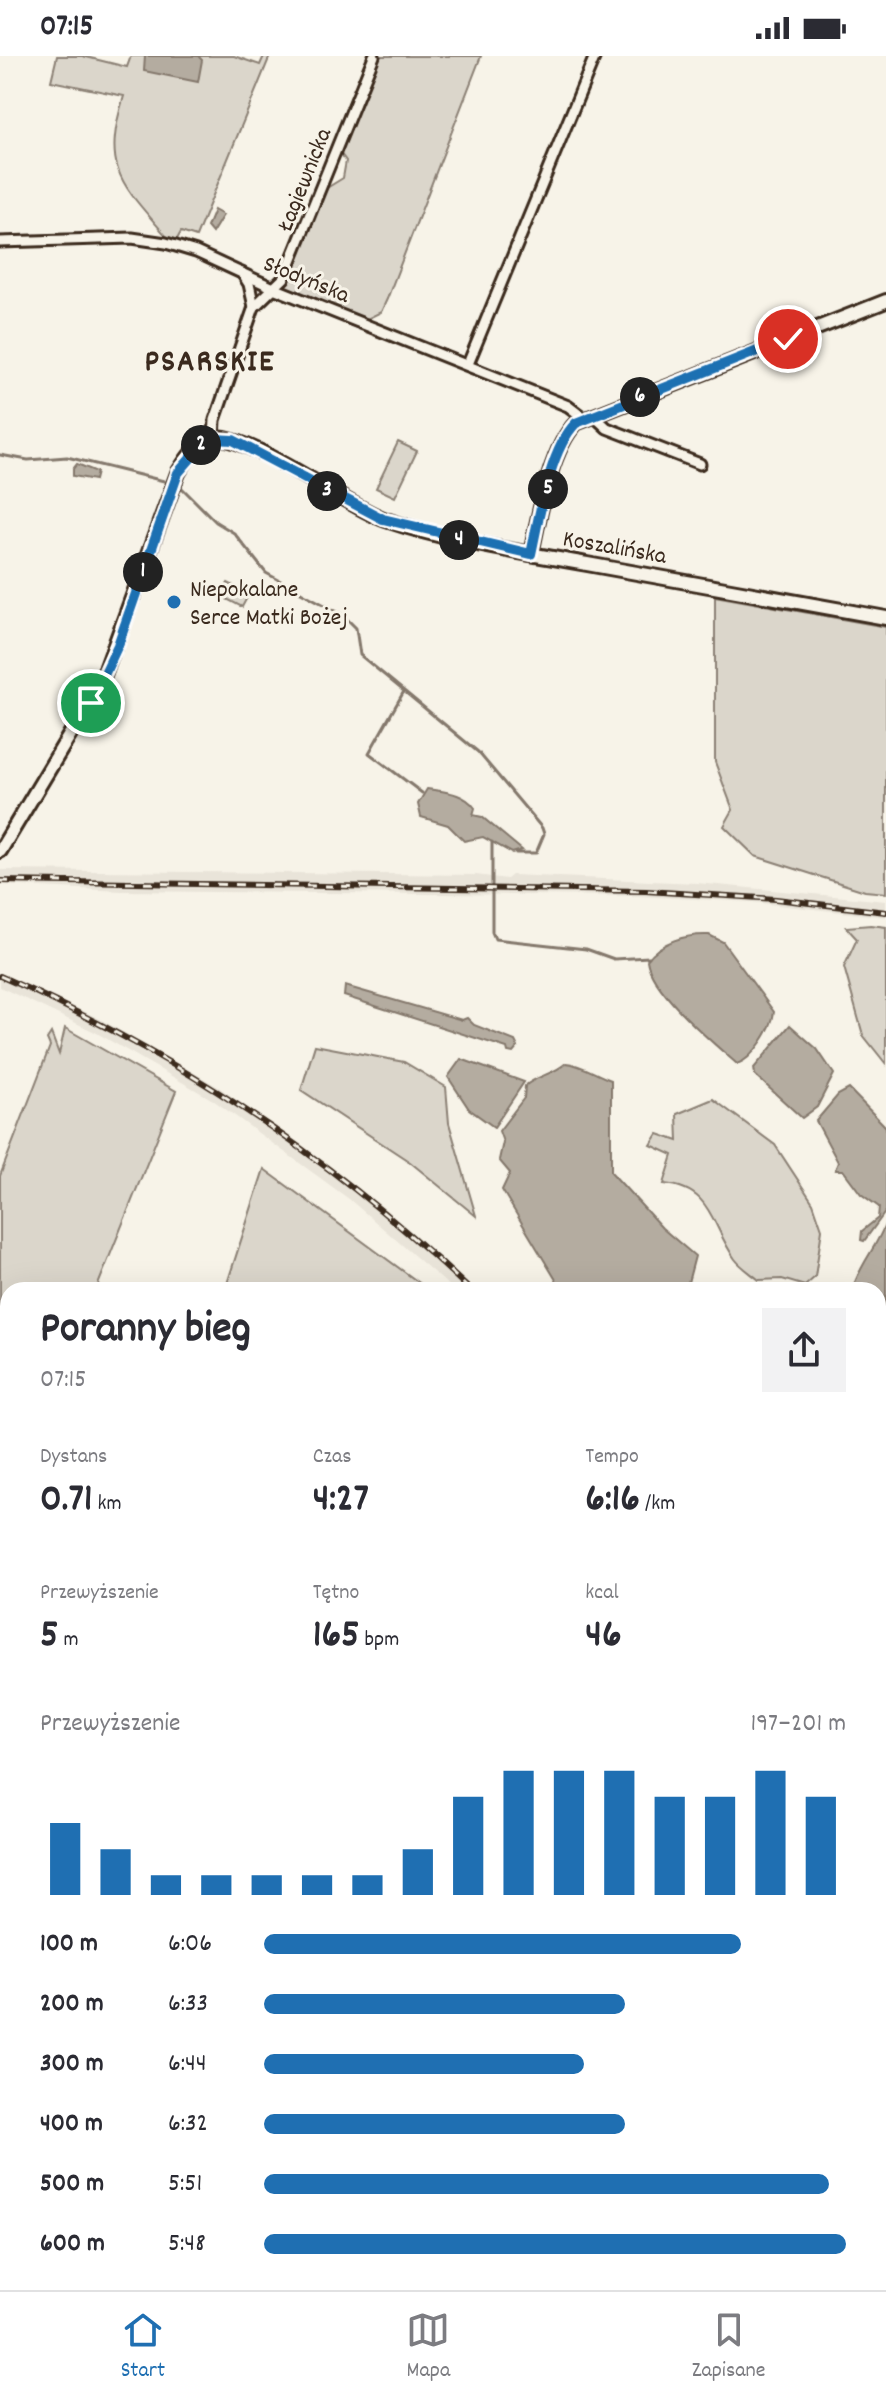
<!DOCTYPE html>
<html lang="pl">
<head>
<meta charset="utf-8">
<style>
	:root { --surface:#fff; --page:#f2f2f3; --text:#2b2b33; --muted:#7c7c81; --line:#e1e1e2; --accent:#1f6fb2 }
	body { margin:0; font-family:Dekko,sans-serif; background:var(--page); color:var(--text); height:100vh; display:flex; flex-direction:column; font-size:30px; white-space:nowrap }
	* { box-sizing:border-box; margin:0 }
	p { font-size:26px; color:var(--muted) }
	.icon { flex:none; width:44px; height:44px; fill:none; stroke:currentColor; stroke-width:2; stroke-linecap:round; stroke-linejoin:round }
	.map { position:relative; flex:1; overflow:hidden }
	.side { position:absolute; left:0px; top:1226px; width:886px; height:1008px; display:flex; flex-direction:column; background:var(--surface); border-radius:24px 24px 0 0; box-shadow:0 8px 32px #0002 }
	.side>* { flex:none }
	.pin { position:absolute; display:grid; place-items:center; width:68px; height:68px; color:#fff; margin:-34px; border:4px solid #fff; border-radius:50%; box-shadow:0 2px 8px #0007 }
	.km { position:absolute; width:40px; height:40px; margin:-20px; border-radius:50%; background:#222; color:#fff; font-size:22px; line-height:40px; text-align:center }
	.round { display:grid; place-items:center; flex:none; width:84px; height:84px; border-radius:0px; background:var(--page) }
	.summary { display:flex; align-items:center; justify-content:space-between; height:136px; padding:0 40px }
	h1 { font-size:44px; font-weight:800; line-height:60px }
	.metrics { display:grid; grid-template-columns:repeat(3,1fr); gap:12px; height:136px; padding:8px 40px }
	.metrics div { display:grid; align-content:center }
	.metrics b { font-size:40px; font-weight:800 }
	.metrics small { font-size:22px; font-weight:400 }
	.metrics p { font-size:22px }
	.chart { height:224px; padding:16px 40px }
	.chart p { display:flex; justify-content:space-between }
	.chart svg { width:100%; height:144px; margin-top:8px; stroke:var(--accent); stroke-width:6 }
	ul { padding:0 40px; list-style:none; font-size:26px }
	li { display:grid; grid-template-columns:128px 96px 1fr; align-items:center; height:60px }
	li i { height:20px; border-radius:10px; background:var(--accent) }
	.status { display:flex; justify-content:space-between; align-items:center; height:56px; padding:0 40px; background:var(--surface); direction:ltr }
	.status svg { height:22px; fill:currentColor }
	.tab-bar { display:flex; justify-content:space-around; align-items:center; height:112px; border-top:2px solid var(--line); background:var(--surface); font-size:22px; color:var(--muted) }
	.tab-bar a { display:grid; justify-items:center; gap:4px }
	.tab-bar .active { color:var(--accent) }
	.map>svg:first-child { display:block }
	.built { fill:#e9e4d9 }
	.green { fill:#dbd6cb; stroke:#8b8074; stroke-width:2 }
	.water { fill:#b4aca0; stroke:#84786c; stroke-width:2 }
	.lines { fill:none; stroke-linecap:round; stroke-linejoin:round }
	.stream { stroke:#84786c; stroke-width:3 }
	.street-casing { stroke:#3b2a1e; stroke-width:15 }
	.secondary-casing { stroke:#3b2a1e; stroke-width:18 }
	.street { stroke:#f7f3e8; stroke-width:9 }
	.secondary { stroke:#f7f3e8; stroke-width:12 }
	.rail-casing { stroke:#3b2a1e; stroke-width:6 }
	.rail { stroke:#f7f3e8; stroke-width:3; stroke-dasharray:9; stroke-linecap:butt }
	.route-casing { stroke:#fff; stroke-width:16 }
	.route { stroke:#1f6fb2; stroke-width:10 }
	.poi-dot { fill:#1f6fb2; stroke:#f7f3e8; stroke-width:3 }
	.labels { text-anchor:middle; stroke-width:6; stroke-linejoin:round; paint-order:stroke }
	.street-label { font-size:24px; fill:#3b2a1e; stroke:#f7f3e8 }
	.poi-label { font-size:24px; fill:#3b2a1e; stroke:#f7f3e8; text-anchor:start }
	.district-label { font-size:32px; font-weight:bold; letter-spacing:2px; fill:#3b2a1e; stroke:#f7f3e8 }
</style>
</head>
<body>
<div class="status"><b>07:15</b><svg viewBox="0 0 49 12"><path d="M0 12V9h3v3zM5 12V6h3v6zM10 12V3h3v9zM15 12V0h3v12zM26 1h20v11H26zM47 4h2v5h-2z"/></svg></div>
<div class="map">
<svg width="886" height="2234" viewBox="0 0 886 2234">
	<rect width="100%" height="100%" fill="#f7f3e8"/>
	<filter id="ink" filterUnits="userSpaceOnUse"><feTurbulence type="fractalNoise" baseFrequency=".0125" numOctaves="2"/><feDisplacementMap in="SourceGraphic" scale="16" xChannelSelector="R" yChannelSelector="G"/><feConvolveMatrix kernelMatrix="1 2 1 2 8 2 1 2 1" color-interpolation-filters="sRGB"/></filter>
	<g filter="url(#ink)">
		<!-- built -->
		<g class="built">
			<path d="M0,814L476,819L507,823L512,819L697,827L886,845V861L751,846L639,840L122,835L0,829Z"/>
			<path d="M0,917L100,963L220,1032L358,1132L475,1234H454L349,1143L213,1044L95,976L0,931Z"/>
			<path d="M8,1813V2028L0,2032V1817Z"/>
		</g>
		<!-- green -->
		<g class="green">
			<path d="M57,0H82L127,11L131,0H234L260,9L264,0H270L196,181L181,176L176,185L168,182C121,127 101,114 124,40L51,25Z"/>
			<path d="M376,0H481L387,243L381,256L367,263L283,233V229L322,135L343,122L346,105L338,94Z"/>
			<path d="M398,386L417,395L395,441L376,432Z"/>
			<path d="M228,527L249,538L242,551L221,540Z"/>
			<path d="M715,540L886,571V837L865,835L755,800L724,770L733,754L715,706Z"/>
			<path d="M871,869L886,871V1008L863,979L844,911L857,883L846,871Z"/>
			<path d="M65,972L176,1035L96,1234H8V1813L0,1817V1120L50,990L47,983L51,977L59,998Z"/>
			<path d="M315,989L404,1006L446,1031L449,1067L476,1160L410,1106L301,1034Z"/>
			<path d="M713,1043L775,1089L813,1147L822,1173L815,1221L805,1230L782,1223L759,1224C752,1218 741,1211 735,1203C711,1170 713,1132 664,1128L673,1099L651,1089L658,1078L678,1085L677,1058Z"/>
			<path d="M264,1113L429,1234H225Z"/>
			<path d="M886,1402V1547L878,1532V1406Z"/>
			<path d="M878,1845L886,1859V2234H172L170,2226H878Z"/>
			<path d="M8,2028V2205L0,2209V2032Z"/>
		</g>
		<!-- water -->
		<g class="water">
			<path d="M145,0H198L202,4L198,26L144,15Z"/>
			<path d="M214,154L223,159L212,177L207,171Z"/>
			<path d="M77,408L97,416L95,424L73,420V413Z"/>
			<path d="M427,733C444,736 464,736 475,752L473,759L482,761L522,794L512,797L483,781L464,785L448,769L421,761L418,748Z"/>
			<path d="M709,879L723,886L774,956C772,973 753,1003 737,1008C712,986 651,935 647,904C660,886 686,878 709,879Z"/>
			<path d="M345,930L462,964L467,962L474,969L515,985L518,991L513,997L508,996L507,992L344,940Z"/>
			<path d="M790,969L817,993L834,1018L817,1051L802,1062L755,1019L754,1012Z"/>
			<path d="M461,1003L524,1026L494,1071L469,1053L448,1021Z"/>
			<path d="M566,1007C581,1008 596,1019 611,1024V1116L662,1172L695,1200L686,1234H562L502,1134L510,1117L499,1104L503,1086L499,1075L524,1042L525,1030C537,1019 553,1019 566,1007Z"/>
			<path d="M849,1033L886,1071V1155L864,1185L861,1184L862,1175L878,1162L879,1151L861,1138L843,1114H835L838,1106L816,1065L838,1039Z"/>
			<path d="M886,1166V1358L878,1370V1234H852C860,1208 877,1191 886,1166Z"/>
		</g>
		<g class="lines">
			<!-- stream -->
			<g class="stream">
				<path d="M0,399L28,404L67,401L164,425"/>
				<path d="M181,431L216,466L234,477L266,517L343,559L356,572L360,599L478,696L542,772L544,778L536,797H516"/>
				<path d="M403,637L369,697L422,737"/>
				<path d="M492,786V876L495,883L586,893L614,903L649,901"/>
				<path d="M878,1482L882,1496"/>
				<path d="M885,1505L886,1510"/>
			</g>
			<defs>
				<g id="street">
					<path d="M0,186L132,182L166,187L196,196L276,233L568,350L585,363"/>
					<path d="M242,217L249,228L254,251"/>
					<path d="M468,308L595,0"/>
					<path d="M593,359L607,372L700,408"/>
					<path d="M214,383L215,364L254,251L284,222L374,0"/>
				</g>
				<g id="secondary">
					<path d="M531,498C539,461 550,393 576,367L886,245"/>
					<path d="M0,795L101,627L178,417C186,404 196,388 211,383C243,373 347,451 386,464C451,486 520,496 587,508C687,526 786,544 886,562"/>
				</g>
			</defs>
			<!-- street casing -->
			<use href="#street" class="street-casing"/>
			<!-- secondary casing -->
			<use href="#secondary" class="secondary-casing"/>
			<!-- street -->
			<use href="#street" class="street"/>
			<!-- secondary -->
			<use href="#secondary" class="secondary"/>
			<defs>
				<g id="rail">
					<path d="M0,825L646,835L776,843L886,856"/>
					<path d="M0,920C174,997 333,1102 470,1234"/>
					<path d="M878,1820L886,1833"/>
				</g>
			</defs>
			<!-- rail casing -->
			<use href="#rail" class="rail-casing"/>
			<!-- rail -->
			<use href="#rail" class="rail"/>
		</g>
	</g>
	<g class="lines" filter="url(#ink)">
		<defs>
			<path id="route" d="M91,647L118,589L178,417L203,388L214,383L233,384L383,463L531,498C539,461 550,393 576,367L788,283"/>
		</defs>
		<!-- route casing -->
		<use href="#route" class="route-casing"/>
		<!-- route -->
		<use href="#route" class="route"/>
	</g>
	<!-- markers -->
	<circle class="poi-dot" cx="174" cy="546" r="8"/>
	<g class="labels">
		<!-- street labels -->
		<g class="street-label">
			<text transform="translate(303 123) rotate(-68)" y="8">Łagiewnicka</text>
			<text transform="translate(307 222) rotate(22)" y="8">Słodyńska</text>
			<text transform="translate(615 490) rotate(10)" y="8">Koszalińska</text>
		</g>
		<!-- poi labels -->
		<g class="poi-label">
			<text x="190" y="540">Niepokalane<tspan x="190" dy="28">Serce Matki Bożej</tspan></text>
		</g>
		<!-- district labels -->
		<g class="district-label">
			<text x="210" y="314">PSARSKIE</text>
		</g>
	</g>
</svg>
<div class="pin" style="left:91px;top:647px;background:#1e9e55"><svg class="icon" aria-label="arrive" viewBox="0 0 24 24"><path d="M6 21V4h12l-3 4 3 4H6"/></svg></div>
<div class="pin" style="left:788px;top:283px;background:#d93025"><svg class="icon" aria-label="check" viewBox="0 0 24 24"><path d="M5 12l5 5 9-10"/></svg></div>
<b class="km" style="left:143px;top:516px">1</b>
<b class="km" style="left:201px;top:389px">2</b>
<b class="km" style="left:327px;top:435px">3</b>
<b class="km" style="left:459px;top:484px">4</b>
<b class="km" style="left:548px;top:433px">5</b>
<b class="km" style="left:640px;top:341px">6</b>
<section class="side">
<div class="summary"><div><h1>Poranny bieg</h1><p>07:15</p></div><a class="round"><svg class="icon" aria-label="share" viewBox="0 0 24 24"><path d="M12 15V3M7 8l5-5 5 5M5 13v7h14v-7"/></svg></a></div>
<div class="metrics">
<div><p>Dystans</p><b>0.71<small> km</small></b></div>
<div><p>Czas</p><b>4:27</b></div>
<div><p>Tempo</p><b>6:16<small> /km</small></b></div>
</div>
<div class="metrics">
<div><p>Przewyższenie</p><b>5<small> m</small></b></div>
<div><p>Tętno</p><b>165<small> bpm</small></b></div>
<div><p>kcal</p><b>46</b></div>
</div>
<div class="chart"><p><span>Przewyższenie</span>197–201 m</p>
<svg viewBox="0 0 160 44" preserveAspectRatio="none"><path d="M5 44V22M15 44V30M25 44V38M35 44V38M45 44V38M55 44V38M65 44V38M75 44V30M85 44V14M95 44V6M105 44V6M115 44V6M125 44V14M135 44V14M145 44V6M155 44V14"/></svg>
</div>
<ul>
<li><b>100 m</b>6:06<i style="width:82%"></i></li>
<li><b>200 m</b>6:33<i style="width:62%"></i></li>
<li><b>300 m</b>6:44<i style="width:55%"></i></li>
<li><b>400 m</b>6:32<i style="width:62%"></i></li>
<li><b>500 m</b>5:51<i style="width:97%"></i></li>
<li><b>600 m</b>5:48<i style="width:100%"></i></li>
</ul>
</section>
</div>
<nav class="tab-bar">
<a class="active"><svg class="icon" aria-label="home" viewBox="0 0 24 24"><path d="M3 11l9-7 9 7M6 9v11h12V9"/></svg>Start</a>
<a><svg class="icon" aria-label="map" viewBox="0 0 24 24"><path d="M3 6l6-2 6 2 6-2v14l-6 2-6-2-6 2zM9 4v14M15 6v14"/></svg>Mapa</a>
<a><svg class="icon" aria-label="saved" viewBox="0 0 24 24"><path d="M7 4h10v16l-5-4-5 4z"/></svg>Zapisane</a>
</nav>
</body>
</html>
